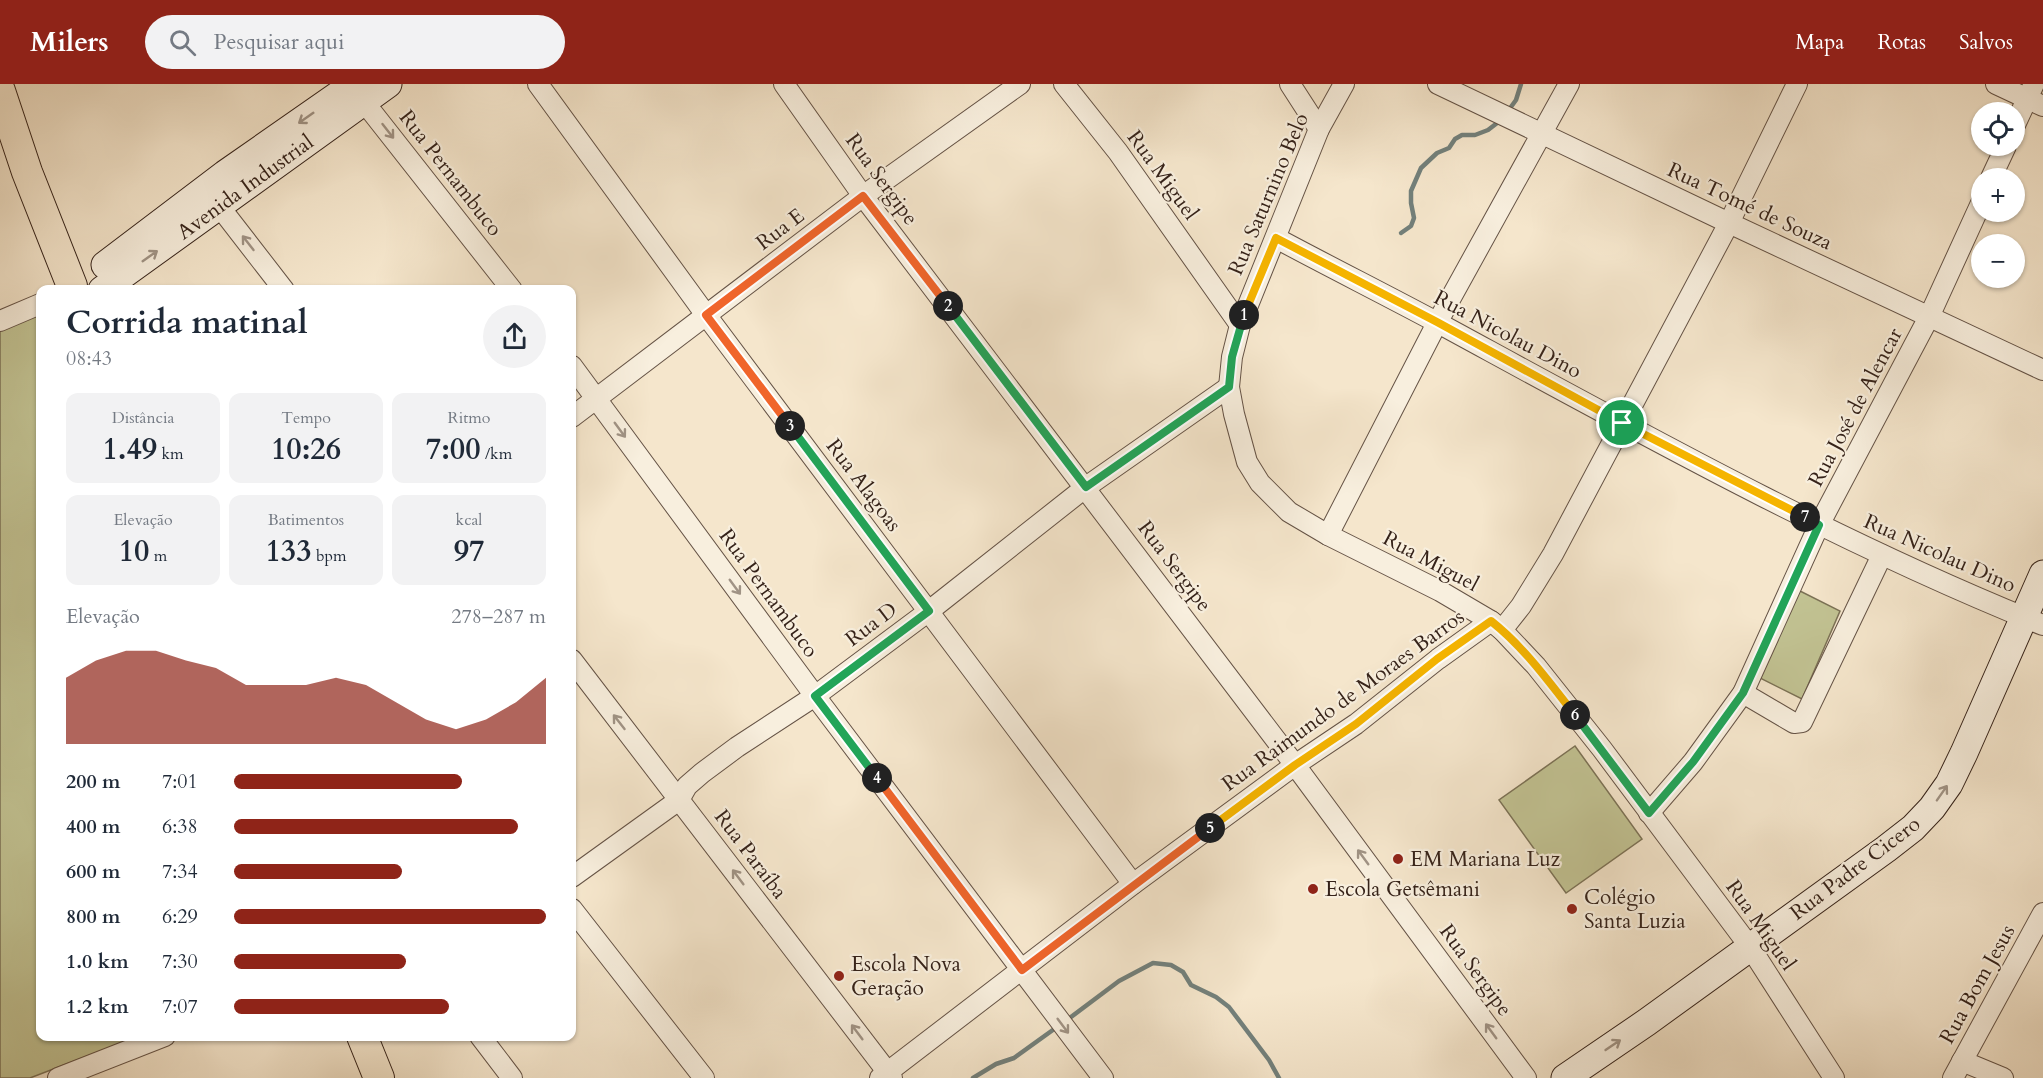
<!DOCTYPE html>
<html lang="pt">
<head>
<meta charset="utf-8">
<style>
	:root { --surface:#fff; --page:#f2f2f3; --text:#1f2937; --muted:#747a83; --accent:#8f2418 }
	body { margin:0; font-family:Cardo,serif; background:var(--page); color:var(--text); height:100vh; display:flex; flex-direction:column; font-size:22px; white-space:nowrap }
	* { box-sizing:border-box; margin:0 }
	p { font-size:20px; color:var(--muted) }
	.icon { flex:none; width:33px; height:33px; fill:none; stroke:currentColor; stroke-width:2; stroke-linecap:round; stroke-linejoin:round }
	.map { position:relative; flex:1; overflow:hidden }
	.details { position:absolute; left:36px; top:201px; width:540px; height:756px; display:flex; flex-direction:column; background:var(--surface); border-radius:12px; box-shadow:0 2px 4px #0004 }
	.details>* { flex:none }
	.controls { position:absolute; left:1971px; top:18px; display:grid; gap:12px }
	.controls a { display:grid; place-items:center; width:54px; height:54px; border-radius:50%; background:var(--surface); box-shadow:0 2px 4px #0004; font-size:30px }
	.pin { position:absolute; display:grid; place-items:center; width:51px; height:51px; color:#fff; margin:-26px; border:3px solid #fff; border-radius:50%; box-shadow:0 2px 6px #0007 }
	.km { position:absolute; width:30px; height:30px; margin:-15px; border-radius:50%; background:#222; color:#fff; font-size:16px; line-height:30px; text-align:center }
	.round { display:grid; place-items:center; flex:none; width:63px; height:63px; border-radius:32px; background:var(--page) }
	.headline { display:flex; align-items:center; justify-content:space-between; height:102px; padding:0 30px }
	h1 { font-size:33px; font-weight:800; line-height:45px }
	.figures { display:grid; grid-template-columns:repeat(3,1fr); gap:9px; height:102px; padding:6px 30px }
	.figures div { display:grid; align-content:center; border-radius:12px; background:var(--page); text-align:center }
	.figures b { font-size:30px; font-weight:800 }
	.figures small { font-size:16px; font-weight:400 }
	.figures p { font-size:16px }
	.chart { height:168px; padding:12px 30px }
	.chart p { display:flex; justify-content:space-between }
	.chart svg { width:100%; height:108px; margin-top:6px; fill:var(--accent); opacity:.7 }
	ul { padding:0 30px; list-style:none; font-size:20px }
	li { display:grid; grid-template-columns:96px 72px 1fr; align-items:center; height:45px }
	li i { height:15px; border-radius:8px; background:var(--accent) }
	header { display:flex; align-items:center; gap:36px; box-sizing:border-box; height:84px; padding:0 30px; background:var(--accent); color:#fff }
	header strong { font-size:28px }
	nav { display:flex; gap:33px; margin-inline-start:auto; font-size:21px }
	.search { width:420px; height:54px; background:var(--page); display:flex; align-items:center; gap:15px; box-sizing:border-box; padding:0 21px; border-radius:33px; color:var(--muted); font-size:22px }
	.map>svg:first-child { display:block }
	.green { fill:#c2c393; stroke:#7c7256; stroke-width:1.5 }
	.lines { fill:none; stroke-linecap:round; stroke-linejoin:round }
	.stream { stroke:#73807b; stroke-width:4.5 }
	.street-casing { stroke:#655346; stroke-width:22 }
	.secondary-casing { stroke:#352219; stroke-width:29 }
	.primary-casing { stroke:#352219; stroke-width:32 }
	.street { stroke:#f8efde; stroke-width:20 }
	.secondary { stroke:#f8efde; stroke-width:27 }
	.primary { stroke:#f5e6cc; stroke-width:30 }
	.oneway { stroke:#a09385 }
	.split-1-casing { stroke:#fff; stroke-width:12 }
	.split-2-casing { stroke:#fff; stroke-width:12 }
	.split-3-casing { stroke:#fff; stroke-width:12 }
	.split-4-casing { stroke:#fff; stroke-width:12 }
	.split-5-casing { stroke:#fff; stroke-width:12 }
	.split-6-casing { stroke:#fff; stroke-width:12 }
	.split-7-casing { stroke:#fff; stroke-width:12 }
	.split-8-casing { stroke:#fff; stroke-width:12 }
	.split-1 { stroke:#f5b400; stroke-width:8 }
	.split-2 { stroke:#22a559; stroke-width:8 }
	.split-3 { stroke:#f0652b; stroke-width:8 }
	.split-4 { stroke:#22a559; stroke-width:8 }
	.split-5 { stroke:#f0652b; stroke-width:8 }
	.split-6 { stroke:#f5b400; stroke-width:8 }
	.split-7 { stroke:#22a559; stroke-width:8 }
	.split-8 { stroke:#f5b400; stroke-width:8 }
	.poi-dot { fill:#8f2418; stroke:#f8efde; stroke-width:2 }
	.labels { text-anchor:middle; stroke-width:4.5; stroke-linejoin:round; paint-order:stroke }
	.street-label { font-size:21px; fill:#352219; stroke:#f8efde }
	.poi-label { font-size:21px; fill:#352219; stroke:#f8efde; text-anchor:start }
</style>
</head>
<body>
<header>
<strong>Milers</strong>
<div class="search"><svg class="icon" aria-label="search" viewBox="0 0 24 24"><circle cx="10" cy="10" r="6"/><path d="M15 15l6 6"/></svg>Pesquisar aqui</div>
<nav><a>Mapa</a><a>Rotas</a><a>Salvos</a></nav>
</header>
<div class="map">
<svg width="2043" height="994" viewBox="0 0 2043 994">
	<rect width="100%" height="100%" fill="#f5e6cc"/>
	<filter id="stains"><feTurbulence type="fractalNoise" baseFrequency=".00333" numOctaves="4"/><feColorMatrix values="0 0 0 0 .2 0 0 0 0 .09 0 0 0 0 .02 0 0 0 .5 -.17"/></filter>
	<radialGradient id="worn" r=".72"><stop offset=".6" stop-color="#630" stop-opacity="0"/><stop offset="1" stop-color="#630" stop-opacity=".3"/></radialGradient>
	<!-- green -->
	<g class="green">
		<path d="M40,227V952L137,953L30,994H0V243Z"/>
		<path d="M1798,506L1840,527L1802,615L1754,591Z"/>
		<path d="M1575,662L1642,755L1566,809L1499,716Z"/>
	</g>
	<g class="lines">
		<!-- stream -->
		<g class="stream">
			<path d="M1508,27L1516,16L1521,0"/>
			<path d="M1401,149L1411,142L1414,134L1411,119V107L1421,84L1437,69L1449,64L1455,55L1462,51H1475L1488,46L1501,36"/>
			<path d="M1067,936L1119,897L1153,879L1171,881L1183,888L1191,901L1216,913L1229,923L1269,976L1279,994"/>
			<path d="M973,994L996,980L1014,974L1057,943"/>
		</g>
		<defs>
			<g id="street">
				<path d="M538,0L706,231L1133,800"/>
				<path d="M784,0L863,112L1295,681L1526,994"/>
				<path d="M1064,0L1118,68L1240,241"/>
				<path d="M1290,0L1319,45"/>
				<path d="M1344,0L1319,45L1240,241L1232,273L1229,303L1234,330L1247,378L1260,399L1289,428L1328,451L1440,507L1491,537L1502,546L1536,582L1602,665L1750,863L1834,994"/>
				<path d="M1438,0L1729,139L2043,286"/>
				<path d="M1996,0L2043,22"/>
				<path d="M357,9L512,206"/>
				<path d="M2014,43L2034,0"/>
				<path d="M1991,94L2006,62"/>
				<path d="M212,113L284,206"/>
				<path d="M1276,154C1330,183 1386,211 1440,240C1637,347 1834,457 2043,541"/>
				<path d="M0,237L40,220"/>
				<path d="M572,282L815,612L1103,994"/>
				<path d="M572,333L863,112L1020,0"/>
				<path d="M1328,451L1437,239L1569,0"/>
				<path d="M1502,546L1521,522L1553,470L1729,139L1797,0"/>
				<path d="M572,576L892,994"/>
				<path d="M1743,609L1794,639L1802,638L1882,471"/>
				<path d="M1649,729L1693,678L1743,609L1819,441L1929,233L1982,117"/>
				<path d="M572,793L679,716L687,702L702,689L737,663L815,612L929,527L1086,403L1229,303"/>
				<path d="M572,825L704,994"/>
				<path d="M480,952L512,994"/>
				<path d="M1962,977L2003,994"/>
				<path d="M58,994L165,952"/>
				<path d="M880,994L1133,800L1295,681L1356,640L1438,575L1491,537"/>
				<path d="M1953,994L2043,829"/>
			</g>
			<g id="secondary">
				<path d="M105,181L225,90L354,0"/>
				<path d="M102,206L388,0"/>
				<path d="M1565,994L1647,938L1886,765L1913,744L1932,724L1949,700L1964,669L2043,490"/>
			</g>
			<g id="primary">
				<path d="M0,7L27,88L72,202"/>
				<path d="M362,952L379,994"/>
			</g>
		</defs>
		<!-- street casing -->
		<use href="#street" class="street-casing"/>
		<!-- secondary casing -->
		<use href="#secondary" class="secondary-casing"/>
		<!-- primary casing -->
		<use href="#primary" class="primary-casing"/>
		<!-- street -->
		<use href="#street" class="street"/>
		<!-- secondary -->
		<use href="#secondary" class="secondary"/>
		<!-- primary -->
		<use href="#primary" class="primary"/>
	</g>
	<!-- one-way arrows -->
	<defs><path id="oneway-shaft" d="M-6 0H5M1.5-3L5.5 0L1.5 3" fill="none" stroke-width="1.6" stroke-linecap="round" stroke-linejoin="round" transform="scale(1.5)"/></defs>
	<g class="oneway">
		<use href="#oneway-shaft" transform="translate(306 34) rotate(145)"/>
		<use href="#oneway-shaft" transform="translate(388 47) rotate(52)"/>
		<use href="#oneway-shaft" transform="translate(248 159) rotate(-128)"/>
		<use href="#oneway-shaft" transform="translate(150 172) rotate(-35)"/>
		<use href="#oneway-shaft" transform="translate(620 346) rotate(54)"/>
		<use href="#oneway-shaft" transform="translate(735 503) rotate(54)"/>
		<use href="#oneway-shaft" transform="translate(619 638) rotate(-128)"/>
		<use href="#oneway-shaft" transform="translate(1942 709) rotate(-55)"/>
		<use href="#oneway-shaft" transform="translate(1363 773) rotate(-126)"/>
		<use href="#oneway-shaft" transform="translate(738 793) rotate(-127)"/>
		<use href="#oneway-shaft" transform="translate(1063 942) rotate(53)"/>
		<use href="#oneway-shaft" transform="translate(1491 947) rotate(-126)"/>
		<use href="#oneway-shaft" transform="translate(857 948) rotate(-127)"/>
		<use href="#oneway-shaft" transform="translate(1613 961) rotate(-34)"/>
	</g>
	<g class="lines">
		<defs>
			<path id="split-1" d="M1244,231L1276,154L1437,238L1622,339"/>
			<path id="split-2" d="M948,222L1086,403L1229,303L1232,273L1244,231"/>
			<path id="split-3" d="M790,342L706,231L863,112L948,222"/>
			<path id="split-4" d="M790,342L929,527L815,612L877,694"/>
			<path id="split-5" d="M877,694L1022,886L1210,744"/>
			<path id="split-6" d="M1210,744L1295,681L1356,640L1437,575L1491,537C1524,563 1549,598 1575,631"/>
			<path id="split-7" d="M1575,631L1649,729L1693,678L1743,609L1819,441L1805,433"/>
			<path id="split-8" d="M1622,339L1805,433"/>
		</defs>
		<!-- split-1 casing -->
		<use href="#split-1" class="split-1-casing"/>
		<!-- split-2 casing -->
		<use href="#split-2" class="split-2-casing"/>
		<!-- split-3 casing -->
		<use href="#split-3" class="split-3-casing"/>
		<!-- split-4 casing -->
		<use href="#split-4" class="split-4-casing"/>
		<!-- split-5 casing -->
		<use href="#split-5" class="split-5-casing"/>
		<!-- split-6 casing -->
		<use href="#split-6" class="split-6-casing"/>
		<!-- split-7 casing -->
		<use href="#split-7" class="split-7-casing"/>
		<!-- split-8 casing -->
		<use href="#split-8" class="split-8-casing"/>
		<!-- split-1 -->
		<use href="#split-1" class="split-1"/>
		<!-- split-2 -->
		<use href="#split-2" class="split-2"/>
		<!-- split-3 -->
		<use href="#split-3" class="split-3"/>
		<!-- split-4 -->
		<use href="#split-4" class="split-4"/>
		<!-- split-5 -->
		<use href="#split-5" class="split-5"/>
		<!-- split-6 -->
		<use href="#split-6" class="split-6"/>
		<!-- split-7 -->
		<use href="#split-7" class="split-7"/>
		<!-- split-8 -->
		<use href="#split-8" class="split-8"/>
	</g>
	<!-- markers -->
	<g class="poi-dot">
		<circle cx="1398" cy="775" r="6"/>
		<circle cx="1313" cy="805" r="6"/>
		<circle cx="1572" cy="825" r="6"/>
		<circle cx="839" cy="892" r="6"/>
	</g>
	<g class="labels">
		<!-- street labels -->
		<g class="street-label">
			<text transform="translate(451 89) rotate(52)" y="7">Rua Pernambuco</text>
			<text transform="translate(1163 91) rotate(54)" y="7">Rua Miguel</text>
			<text transform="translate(882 95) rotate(54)" y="7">Rua Sergipe</text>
			<text transform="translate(245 103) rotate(-36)" y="7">Avenida Industrial</text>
			<text transform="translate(1268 110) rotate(-67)" y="7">Rua Saturnino Belo</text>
			<text transform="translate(1750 122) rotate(25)" y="7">Rua Tomé de Souza</text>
			<text transform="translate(780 145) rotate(-37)" y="7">Rua E</text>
			<text transform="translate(1508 250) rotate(28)" y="7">Rua Nicolau Dino</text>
			<text transform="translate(1855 323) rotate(-62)" y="7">Rua José de Alencar</text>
			<text transform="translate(864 401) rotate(53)" y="7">Rua Alagoas</text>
			<text transform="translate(1940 469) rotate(24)" y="7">Rua Nicolau Dino</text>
			<text transform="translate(1431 477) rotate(28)" y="7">Rua Miguel</text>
			<text transform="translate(1175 482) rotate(53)" y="7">Rua Sergipe</text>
			<text transform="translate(769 509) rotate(54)" y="7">Rua Pernambuco</text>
			<text transform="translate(871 540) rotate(-37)" y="7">Rua D</text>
			<text transform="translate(1343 616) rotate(-36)" y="7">Rua Raimundo de Moraes Barros</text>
			<text transform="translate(751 770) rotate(53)" y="7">Rua Paraíba</text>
			<text transform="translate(1855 784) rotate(-37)" y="7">Rua Padre Cicero</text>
			<text transform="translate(1761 841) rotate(55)" y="7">Rua Miguel</text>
			<text transform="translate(1476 886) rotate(54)" y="7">Rua Sergipe</text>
			<text transform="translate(1977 900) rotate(-61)" y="7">Rua Bom Jesus</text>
		</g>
		<!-- poi labels -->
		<g class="poi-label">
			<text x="1410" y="782">EM Mariana Luz</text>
			<text x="1325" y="812">Escola Getsêmani</text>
			<text x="1584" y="820">Colégio<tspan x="1584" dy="24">Santa Luzia</tspan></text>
			<text x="851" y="887">Escola Nova<tspan x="851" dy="24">Geração</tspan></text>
		</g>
	</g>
	<rect width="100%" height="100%" filter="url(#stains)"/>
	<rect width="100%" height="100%" fill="url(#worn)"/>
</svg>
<div class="controls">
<a><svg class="icon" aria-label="locate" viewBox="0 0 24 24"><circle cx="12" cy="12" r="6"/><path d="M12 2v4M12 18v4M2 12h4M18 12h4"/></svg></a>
<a>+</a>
<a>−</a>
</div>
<div class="pin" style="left:1622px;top:339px;background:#1e9e55"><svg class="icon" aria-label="arrive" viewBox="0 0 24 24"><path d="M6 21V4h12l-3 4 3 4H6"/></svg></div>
<b class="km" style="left:1244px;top:231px">1</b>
<b class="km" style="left:948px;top:222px">2</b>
<b class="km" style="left:790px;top:342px">3</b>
<b class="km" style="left:877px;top:694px">4</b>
<b class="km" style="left:1210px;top:744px">5</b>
<b class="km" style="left:1575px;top:631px">6</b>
<b class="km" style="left:1805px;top:433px">7</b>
<section class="details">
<div class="headline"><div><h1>Corrida matinal</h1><p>08:43</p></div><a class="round"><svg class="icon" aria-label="share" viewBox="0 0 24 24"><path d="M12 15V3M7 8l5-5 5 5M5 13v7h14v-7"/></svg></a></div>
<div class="figures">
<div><p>Distância</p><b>1.49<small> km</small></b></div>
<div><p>Tempo</p><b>10:26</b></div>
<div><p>Ritmo</p><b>7:00<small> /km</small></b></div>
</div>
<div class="figures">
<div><p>Elevação</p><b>10<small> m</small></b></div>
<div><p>Batimentos</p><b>133<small> bpm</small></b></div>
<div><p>kcal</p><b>97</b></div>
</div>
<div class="chart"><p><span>Elevação</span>278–287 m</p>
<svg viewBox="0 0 160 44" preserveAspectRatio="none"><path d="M0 44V17L10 10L20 6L30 6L40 10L50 13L60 20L70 20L80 20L90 17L100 20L110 27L120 34L130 38L140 34L150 27L160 17V44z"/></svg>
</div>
<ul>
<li><b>200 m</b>7:01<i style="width:73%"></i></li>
<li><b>400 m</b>6:38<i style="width:91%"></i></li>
<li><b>600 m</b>7:34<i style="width:54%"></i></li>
<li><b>800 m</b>6:29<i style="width:100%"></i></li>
<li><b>1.0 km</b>7:30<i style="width:55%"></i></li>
<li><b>1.2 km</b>7:07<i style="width:69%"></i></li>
</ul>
</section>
</div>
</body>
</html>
